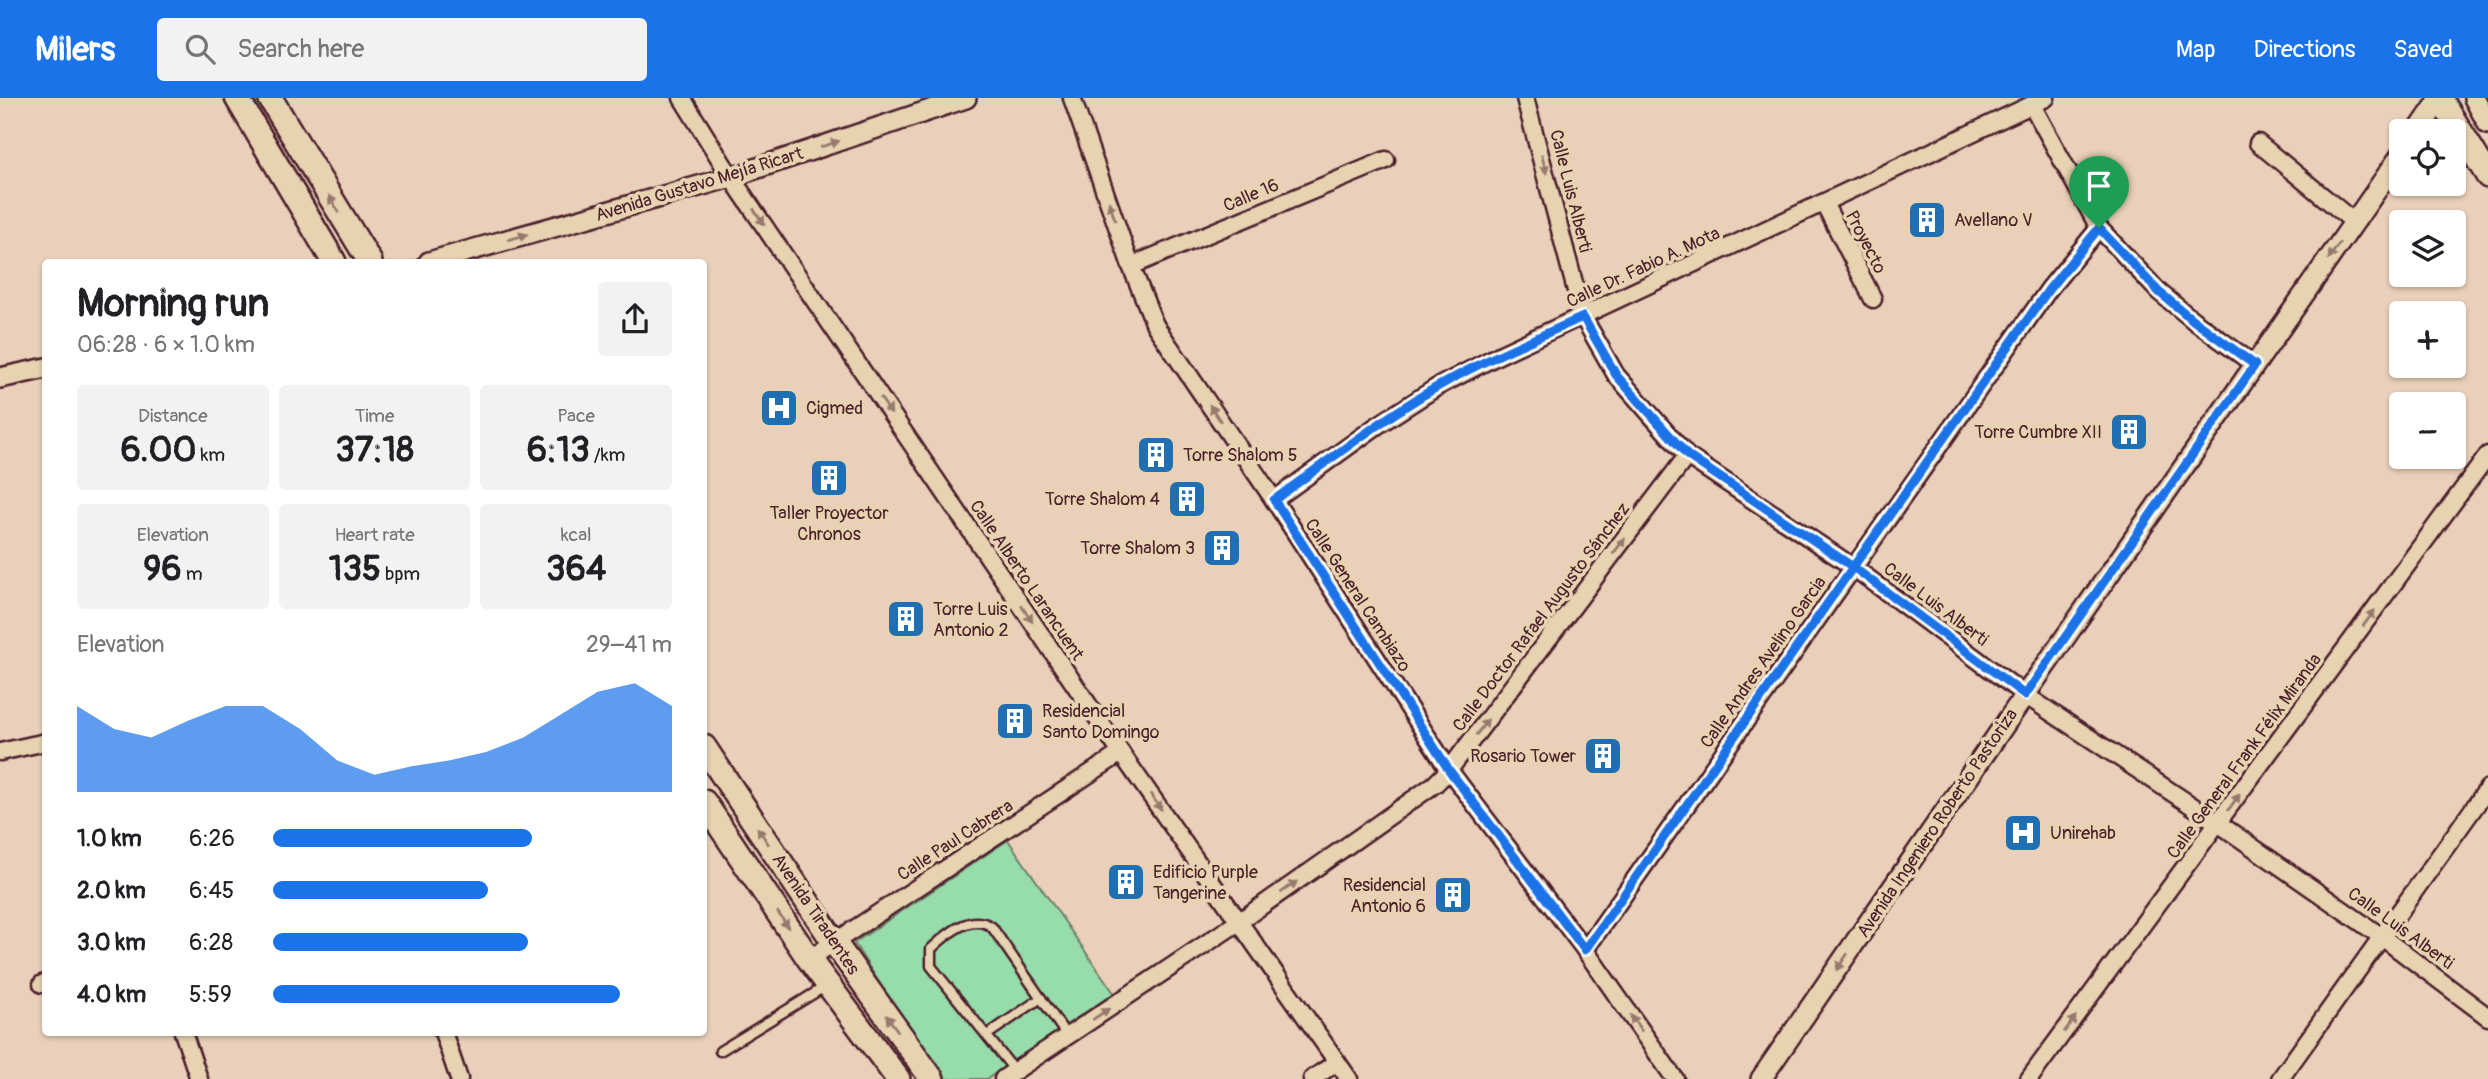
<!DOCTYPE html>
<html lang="en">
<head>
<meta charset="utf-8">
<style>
	:root { --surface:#fff; --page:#f2f2f2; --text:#202124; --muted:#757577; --accent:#1a73e8 }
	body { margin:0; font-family:Pangolin,sans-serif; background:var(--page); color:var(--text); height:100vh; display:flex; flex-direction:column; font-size:26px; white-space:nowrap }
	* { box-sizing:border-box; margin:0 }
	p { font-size:23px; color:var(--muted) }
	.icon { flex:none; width:38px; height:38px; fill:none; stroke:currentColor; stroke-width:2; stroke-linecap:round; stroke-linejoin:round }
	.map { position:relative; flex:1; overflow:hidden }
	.side { position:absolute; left:42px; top:161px; width:665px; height:777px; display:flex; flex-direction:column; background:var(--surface); border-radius:7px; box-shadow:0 2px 5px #0004 }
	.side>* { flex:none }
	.buttons { position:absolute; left:2389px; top:21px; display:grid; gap:14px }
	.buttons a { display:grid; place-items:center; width:77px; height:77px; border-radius:7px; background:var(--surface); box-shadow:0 2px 5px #0004; font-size:35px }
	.pin { position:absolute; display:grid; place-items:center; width:60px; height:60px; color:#fff; margin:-72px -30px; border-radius:50% 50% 50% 0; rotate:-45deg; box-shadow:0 0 7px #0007 }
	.pin .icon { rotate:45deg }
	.round { display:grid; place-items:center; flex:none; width:74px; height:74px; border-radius:7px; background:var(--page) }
	.headline { display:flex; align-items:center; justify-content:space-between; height:119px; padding:0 35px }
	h1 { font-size:38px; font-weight:700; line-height:52px }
	.stats { display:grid; grid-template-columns:repeat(3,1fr); gap:10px; height:119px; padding:7px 35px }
	.stats div { display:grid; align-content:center; border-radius:7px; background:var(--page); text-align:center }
	.stats b { font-size:35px; font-weight:700 }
	.stats small { font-size:19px; font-weight:400 }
	.stats p { font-size:19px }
	.chart { height:196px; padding:14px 35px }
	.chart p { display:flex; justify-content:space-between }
	.chart svg { width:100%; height:126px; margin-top:7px; fill:var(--accent); opacity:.7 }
	ul { padding:0 35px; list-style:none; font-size:23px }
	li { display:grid; grid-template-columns:112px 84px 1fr; align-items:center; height:52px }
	li i { height:18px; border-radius:9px; background:var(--accent) }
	header { display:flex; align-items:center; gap:42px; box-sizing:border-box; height:98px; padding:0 35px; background:var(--accent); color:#fff }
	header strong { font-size:33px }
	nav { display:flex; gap:38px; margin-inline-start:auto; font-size:24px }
	.search { width:490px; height:63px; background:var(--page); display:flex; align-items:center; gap:18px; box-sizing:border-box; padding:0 24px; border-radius:7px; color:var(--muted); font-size:26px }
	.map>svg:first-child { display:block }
	.green { fill:#96ddab; stroke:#707e6b; stroke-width:2 }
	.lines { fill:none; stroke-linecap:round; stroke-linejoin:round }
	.service-casing { stroke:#4a1f2b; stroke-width:13 }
	.minor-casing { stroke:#4a1f2b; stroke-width:21 }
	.tertiary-casing { stroke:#4a1f2b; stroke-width:24 }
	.secondary-casing { stroke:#4a1f2b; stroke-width:28 }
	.service { stroke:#e7d3b1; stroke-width:8 }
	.minor { stroke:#e7d3b1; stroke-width:16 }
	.tertiary { stroke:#e7d3b1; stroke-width:19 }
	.secondary { stroke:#e7d3b1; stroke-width:23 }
	.oneway { fill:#98796e }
	.route-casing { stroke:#fff; stroke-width:14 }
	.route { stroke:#1a73e8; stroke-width:9 }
	.labels { text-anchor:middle; stroke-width:7; stroke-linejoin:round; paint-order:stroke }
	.street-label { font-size:18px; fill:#4a1f2b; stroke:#e7d3b1 }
	.poi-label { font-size:18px; fill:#4a1f2b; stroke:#e7d3b1; text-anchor:start }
</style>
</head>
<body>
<header>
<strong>Milers</strong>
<div class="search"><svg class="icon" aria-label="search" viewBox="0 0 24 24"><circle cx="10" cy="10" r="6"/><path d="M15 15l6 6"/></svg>Search here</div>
<nav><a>Map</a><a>Directions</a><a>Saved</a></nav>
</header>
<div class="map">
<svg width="2488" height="981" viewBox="0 0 2488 981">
	<rect width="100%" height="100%" fill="#ead0ba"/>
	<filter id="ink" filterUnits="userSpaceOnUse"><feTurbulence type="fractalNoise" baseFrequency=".0143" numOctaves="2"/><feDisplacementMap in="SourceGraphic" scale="14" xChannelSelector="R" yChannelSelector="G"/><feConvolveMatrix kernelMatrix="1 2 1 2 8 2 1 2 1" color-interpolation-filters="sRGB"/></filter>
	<g filter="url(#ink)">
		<!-- green -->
		<path class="green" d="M1008,742L1114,895L987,981H940L854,845Z"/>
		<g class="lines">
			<defs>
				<g id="service">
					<path d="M987,937L1041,900"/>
					<path d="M720,953L826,888"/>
					<path d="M1015,973L931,868V851C947,836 971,814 992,829L1067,938"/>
				</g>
				<g id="minor">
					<path d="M682,0L731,79L1121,655L1349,981"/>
					<path d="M1072,0L1131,168L1155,227L1274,402L1449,672L1585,852L1675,981"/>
					<path d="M1525,0L1583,219L1616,277L1687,358L1853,469L2025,597L2218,725L2382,839L2488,919"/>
					<path d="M2032,7L2099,130L2159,194L2193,222L2255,267"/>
					<path d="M2258,45L2354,124"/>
					<path d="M1824,105L1873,201"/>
					<path d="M1131,168L1386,62"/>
					<path d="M1274,402L1375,329L1437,289L1501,256L2046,0"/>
					<path d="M0,654L46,644"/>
					<path d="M1585,852L2049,191L2099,130"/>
					<path d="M809,861L1121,655"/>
					<path d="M42,886L46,885"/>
					<path d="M183,934L199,981"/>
					<path d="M443,934L459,981"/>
					<path d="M1003,981L1240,823L1435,686L1449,672L1687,358"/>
					<path d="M1312,981L1337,964"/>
					<path d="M2029,981L2488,357"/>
					<path d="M2280,981L2488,690"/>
				</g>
				<g id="tertiary">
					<path d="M2474,0L2488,26"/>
					<path d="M2418,33L2440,1"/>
					<path d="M429,164L731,79L966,0"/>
					<path d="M0,280L46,270"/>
					<path d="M1761,981L2025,597L2401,57"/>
				</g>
				<g id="secondary">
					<path d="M237,0L334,164"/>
					<path d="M270,0L370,164"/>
					<path d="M2440,0L2488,78"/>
					<path d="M704,649L834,844L932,981"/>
					<path d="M704,704L809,861L898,981"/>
				</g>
			</defs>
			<!-- service casing -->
			<use href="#service" class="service-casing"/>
			<!-- minor casing -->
			<use href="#minor" class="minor-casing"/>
			<!-- tertiary casing -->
			<use href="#tertiary" class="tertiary-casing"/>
			<!-- secondary casing -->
			<use href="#secondary" class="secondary-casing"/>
			<!-- service -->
			<use href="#service" class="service"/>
			<!-- minor -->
			<use href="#minor" class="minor"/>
			<!-- tertiary -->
			<use href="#tertiary" class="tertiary"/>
			<!-- secondary -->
			<use href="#secondary" class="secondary"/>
		</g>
		<!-- one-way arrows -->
		<defs><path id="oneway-solid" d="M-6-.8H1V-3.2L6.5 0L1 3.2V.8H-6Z" transform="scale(1.75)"/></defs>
		<g class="oneway">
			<use href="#oneway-solid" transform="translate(830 46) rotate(-18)"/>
			<use href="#oneway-solid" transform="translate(1544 66) rotate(76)"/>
			<use href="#oneway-solid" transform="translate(334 106) rotate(-121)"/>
			<use href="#oneway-solid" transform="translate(1112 113) rotate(-109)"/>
			<use href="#oneway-solid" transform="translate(759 119) rotate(56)"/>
			<use href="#oneway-solid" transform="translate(518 139) rotate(-16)"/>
			<use href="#oneway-solid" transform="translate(2334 153) rotate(125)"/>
			<use href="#oneway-solid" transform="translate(886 308) rotate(56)"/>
			<use href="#oneway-solid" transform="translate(1215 315) rotate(-124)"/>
			<use href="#oneway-solid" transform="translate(1619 448) rotate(-53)"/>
			<use href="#oneway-solid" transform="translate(1027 516) rotate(56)"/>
			<use href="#oneway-solid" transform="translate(2369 520) rotate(-54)"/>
			<use href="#oneway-solid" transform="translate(1482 629) rotate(-53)"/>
			<use href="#oneway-solid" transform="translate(1156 704) rotate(55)"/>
			<use href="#oneway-solid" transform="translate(2234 704) rotate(-54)"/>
			<use href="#oneway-solid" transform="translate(763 738) rotate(-124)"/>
			<use href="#oneway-solid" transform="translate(1289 789) rotate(-35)"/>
			<use href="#oneway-solid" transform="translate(783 822) rotate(56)"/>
			<use href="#oneway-solid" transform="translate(1842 864) rotate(124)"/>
			<use href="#oneway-solid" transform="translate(1101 916) rotate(-34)"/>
			<use href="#oneway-solid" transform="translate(892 925) rotate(-126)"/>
			<use href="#oneway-solid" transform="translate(1636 925) rotate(-125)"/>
			<use href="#oneway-solid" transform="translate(2070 926) rotate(-54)"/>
		</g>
	</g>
	<g class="lines" filter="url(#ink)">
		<defs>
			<path id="route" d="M2099,130L2049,191L1853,469L1688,358L1616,277L1583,219C1534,241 1484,262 1437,289C1380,322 1327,364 1274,402L1449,672L1585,852L1853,469L2025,597L2255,267L2193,222L2159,194L2099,130"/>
		</defs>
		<!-- route casing -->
		<use href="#route" class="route-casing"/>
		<!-- route -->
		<use href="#route" class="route"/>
	</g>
	<!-- icons -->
	<defs>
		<symbol id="building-square" viewBox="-11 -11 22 22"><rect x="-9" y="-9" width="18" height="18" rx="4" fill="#1f6fb2" stroke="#e7d3b1"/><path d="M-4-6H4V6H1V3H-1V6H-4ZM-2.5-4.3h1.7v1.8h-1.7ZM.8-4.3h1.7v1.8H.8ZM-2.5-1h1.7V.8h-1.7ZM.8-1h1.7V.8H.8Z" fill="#fff"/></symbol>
		<symbol id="hospital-square" viewBox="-11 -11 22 22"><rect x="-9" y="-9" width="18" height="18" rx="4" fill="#1f6fb2" stroke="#e7d3b1"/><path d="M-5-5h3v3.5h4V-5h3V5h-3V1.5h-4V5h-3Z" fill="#fff"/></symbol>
	</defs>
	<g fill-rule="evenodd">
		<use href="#building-square" x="1905" y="100" width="44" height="44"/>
		<use href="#hospital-square" x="757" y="288" width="44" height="44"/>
		<use href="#building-square" x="2107" y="312" width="44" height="44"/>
		<use href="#building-square" x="1134" y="335" width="44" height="44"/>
		<use href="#building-square" x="807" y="358" width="44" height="44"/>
		<use href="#building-square" x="1165" y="379" width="44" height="44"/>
		<use href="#building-square" x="1200" y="428" width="44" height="44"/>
		<use href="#building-square" x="884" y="499" width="44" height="44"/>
		<use href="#building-square" x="993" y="601" width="44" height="44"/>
		<use href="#building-square" x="1581" y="636" width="44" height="44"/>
		<use href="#hospital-square" x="2001" y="713" width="44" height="44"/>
		<use href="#building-square" x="1104" y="762" width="44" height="44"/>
		<use href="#building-square" x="1431" y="775" width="44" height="44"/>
	</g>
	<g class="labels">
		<!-- street labels -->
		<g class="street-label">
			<text transform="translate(699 86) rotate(-17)" y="6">Avenida Gustavo Mejía Ricart</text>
			<text transform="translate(1571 93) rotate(76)" y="6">Calle Luis Alberti</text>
			<text transform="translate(1251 97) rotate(-23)" y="6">Calle 16</text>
			<text transform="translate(1866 144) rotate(63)" y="6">Proyecto</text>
			<text transform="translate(1643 169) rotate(-25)" y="6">Calle Dr. Fabio A. Mota</text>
			<text transform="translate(1027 482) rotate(56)" y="6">Calle Alberto Larancuent</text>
			<text transform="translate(1358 497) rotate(57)" y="6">Calle General Cambiazo</text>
			<text transform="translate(1936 506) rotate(37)" y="6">Calle Luis Alberti</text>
			<text transform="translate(1541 519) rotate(-53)" y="6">Calle Doctor Rafael Augusto Sánchez</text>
			<text transform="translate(1763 564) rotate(-55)" y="6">Calle Andres Avelino Garcia</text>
			<text transform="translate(2244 658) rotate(-54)" y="6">Calle General Frank Félix Miranda</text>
			<text transform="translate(1937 725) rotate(-56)" y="6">Avenida Ingeniero Roberto Pastoriza</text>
			<text transform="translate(955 742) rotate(-33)" y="6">Calle Paul Cabrera</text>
			<text transform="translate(816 816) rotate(56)" y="6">Avenida Tiradentes</text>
			<text transform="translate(2401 830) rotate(36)" y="6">Calle Luis Alberti</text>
		</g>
		<!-- poi labels -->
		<g class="poi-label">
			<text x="1954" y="128">Avellano V</text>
			<text x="806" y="316">Cigmed</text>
			<text x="2102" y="340" text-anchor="end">Torre Cumbre XII</text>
			<text x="1183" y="363">Torre Shalom 5</text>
			<text x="1160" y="407" text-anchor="end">Torre Shalom 4</text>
			<text x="829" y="421" text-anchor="middle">Taller Proyector<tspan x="829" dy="21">Chronos</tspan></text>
			<text x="1195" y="456" text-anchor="end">Torre Shalom 3</text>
			<text x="933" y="517">Torre Luis<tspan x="933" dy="21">Antonio 2</tspan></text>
			<text x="1042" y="619">Residencial<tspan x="1042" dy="21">Santo Domingo</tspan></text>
			<text x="1576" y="664" text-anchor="end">Rosario Tower</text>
			<text x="2050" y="741">Unirehab</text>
			<text x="1153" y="780">Edificio Purple<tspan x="1153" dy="21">Tangerine</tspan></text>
			<text x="1426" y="793" text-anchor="end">Residencial<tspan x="1426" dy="21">Antonio 6</tspan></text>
		</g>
	</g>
</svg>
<div class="buttons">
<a><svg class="icon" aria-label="locate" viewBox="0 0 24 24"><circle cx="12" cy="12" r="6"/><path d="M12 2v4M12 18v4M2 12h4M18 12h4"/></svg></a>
<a><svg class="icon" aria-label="layers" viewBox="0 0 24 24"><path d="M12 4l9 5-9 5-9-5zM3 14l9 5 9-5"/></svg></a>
<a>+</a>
<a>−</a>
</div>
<div class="pin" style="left:2099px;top:130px;background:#1e9e55"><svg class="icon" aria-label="arrive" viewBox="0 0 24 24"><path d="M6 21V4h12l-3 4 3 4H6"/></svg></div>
<section class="side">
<div class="headline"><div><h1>Morning run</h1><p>06:28 · 6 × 1.0 km</p></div><a class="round"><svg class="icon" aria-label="share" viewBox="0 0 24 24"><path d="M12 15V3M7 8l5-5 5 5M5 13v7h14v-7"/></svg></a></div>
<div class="stats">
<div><p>Distance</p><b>6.00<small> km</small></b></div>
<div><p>Time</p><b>37:18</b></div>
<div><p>Pace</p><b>6:13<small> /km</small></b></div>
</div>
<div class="stats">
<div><p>Elevation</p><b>96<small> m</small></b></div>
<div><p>Heart rate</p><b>135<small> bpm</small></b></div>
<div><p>kcal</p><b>364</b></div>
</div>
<div class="chart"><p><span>Elevation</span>29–41 m</p>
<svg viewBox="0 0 160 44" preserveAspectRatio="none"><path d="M0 44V14L10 22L20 25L30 19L40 14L50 14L60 22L70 33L80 38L90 35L100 33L110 30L120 25L130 17L140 9L150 6L160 14V44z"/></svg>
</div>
<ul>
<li><b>1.0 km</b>6:26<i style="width:65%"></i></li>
<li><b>2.0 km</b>6:45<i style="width:54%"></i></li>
<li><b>3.0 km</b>6:28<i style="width:64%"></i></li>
<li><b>4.0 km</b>5:59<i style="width:87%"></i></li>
</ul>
</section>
</div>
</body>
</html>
